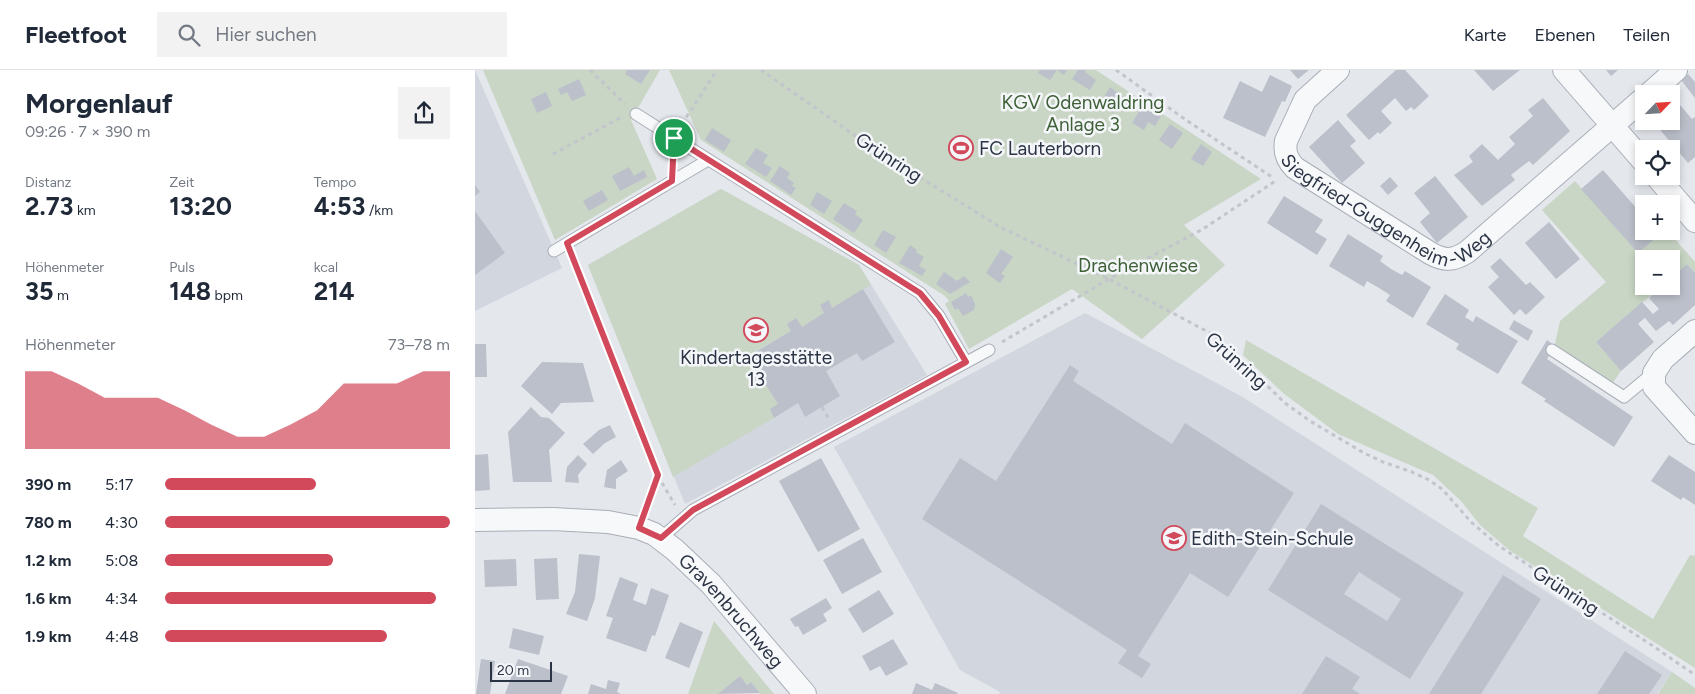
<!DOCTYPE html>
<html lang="de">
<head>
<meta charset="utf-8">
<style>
	:root { --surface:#fff; --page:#f2f2f3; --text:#1f2937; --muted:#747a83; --line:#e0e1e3; --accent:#d1495b }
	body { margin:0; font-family:Figtree,sans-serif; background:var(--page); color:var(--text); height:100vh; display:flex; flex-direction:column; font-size:19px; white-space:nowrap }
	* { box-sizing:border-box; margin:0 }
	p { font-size:16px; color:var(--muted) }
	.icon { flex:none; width:28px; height:28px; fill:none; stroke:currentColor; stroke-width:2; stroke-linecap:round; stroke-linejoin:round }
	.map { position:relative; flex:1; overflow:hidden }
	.details { display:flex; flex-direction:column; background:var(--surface); width:475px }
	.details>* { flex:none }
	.needle { width:32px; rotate:65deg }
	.controls { position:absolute; left:1160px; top:15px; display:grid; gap:10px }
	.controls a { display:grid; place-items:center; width:45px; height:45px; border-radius:0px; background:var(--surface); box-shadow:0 2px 8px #0003; font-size:25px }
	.scale { position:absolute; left:15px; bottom:12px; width:62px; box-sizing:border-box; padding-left:5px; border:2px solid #2b3445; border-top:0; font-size:14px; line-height:18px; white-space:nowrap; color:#2b3445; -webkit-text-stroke:4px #f4f6f9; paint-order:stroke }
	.pin { position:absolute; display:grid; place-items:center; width:42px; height:42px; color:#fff; margin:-21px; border:2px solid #fff; border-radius:50%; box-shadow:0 1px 5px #0007 }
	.round { display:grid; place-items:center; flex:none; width:52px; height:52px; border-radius:0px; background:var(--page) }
	.overview { display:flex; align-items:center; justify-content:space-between; height:85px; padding:0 25px }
	h1 { font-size:28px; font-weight:700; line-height:38px }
	.figures { display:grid; grid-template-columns:repeat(3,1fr); gap:8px; height:85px; padding:5px 25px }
	.figures div { display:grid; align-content:center }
	.figures b { font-size:25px; font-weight:700 }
	.figures small { font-size:14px; font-weight:400 }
	.figures p { font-size:14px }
	.chart { height:140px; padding:10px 25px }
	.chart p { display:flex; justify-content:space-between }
	.chart svg { width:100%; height:90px; margin-top:5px; fill:var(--accent); opacity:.7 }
	ul { padding:0 25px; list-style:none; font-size:16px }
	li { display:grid; grid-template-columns:80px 60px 1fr; align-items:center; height:38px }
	li i { height:12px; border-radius:6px; background:var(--accent) }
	header { display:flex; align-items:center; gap:30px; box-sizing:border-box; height:70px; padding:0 25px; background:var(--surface); border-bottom:1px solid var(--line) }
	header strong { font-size:24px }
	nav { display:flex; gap:28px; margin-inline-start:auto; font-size:18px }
	.search { width:350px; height:45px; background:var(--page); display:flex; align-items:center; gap:12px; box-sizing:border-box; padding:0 18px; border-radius:0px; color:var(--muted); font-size:19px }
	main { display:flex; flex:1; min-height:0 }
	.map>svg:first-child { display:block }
	.built { fill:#d2d6de }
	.green { fill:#c9d6c5 }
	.building { fill:#bbc0ca; fill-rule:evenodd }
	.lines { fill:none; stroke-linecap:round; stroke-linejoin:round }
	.lane-casing { stroke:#a9aeb7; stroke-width:13 }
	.street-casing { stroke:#a9aeb7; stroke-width:24 }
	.path { stroke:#c2c5cb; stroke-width:3; stroke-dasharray:4 4; stroke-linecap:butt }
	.lane { stroke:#f7f8fa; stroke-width:11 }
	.street { stroke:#f7f8fa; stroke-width:22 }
	.route-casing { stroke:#fff; stroke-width:10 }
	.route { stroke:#d1495b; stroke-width:6 }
	.labels { text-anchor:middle; stroke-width:5; stroke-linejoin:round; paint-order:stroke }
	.park-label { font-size:19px; fill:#3f6138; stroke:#f4f6f9 }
	.poi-label { font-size:19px; fill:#2b3445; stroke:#f4f6f9; text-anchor:start }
	.street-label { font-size:19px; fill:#2b3445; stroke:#f4f6f9 }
</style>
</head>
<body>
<header>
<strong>Fleetfoot</strong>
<div class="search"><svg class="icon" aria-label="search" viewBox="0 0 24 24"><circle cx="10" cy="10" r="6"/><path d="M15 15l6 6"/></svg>Hier suchen</div>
<nav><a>Karte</a><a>Ebenen</a><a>Teilen</a></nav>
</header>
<main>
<section class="details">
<div class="overview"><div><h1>Morgenlauf</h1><p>09:26 · 7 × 390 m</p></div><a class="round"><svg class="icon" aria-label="share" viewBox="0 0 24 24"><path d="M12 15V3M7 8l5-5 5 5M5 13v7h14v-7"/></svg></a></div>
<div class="figures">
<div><p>Distanz</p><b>2.73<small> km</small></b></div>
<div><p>Zeit</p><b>13:20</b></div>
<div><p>Tempo</p><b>4:53<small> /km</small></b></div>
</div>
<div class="figures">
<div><p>Höhenmeter</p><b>35<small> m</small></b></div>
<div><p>Puls</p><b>148<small> bpm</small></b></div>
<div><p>kcal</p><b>214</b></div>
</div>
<div class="chart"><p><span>Höhenmeter</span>73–78 m</p>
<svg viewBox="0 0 160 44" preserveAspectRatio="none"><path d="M0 44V6L10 6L20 12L30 19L40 19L50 19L60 25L70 32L80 38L90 38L100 32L110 25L120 12L130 12L140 12L150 6L160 6V44z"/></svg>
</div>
<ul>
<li><b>390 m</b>5:17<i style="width:53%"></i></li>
<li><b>780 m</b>4:30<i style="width:100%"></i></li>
<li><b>1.2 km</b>5:08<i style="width:59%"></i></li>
<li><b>1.6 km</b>4:34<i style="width:95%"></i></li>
<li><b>1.9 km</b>4:48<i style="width:78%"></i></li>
</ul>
</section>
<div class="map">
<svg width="1220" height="624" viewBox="0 0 1220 624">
	<rect width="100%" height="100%" fill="#e4e7ec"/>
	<!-- built -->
	<g class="built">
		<path d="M0,0L87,198L0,241Z"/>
		<path d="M246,119L384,195L452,305L210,434L113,195Z"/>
		<path d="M610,243L766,326L1197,602L1182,624H524L525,622L485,600L359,377Z"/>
	</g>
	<!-- green -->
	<g class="green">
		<path d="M8,0H185L156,50L182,109L80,170Z"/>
		<path d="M194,0H621L786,109L709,155L750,195L667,269L597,219L494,279L470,234L474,231L470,226L226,70Z"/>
		<path d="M1100,111L1163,183L1187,161H1193L1220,192V203L1212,194L1196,208V189H1169V216H1187L1121,272L1146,301L1137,314L1080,274L1085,251L1131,212L1067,140Z"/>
		<path d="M246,119L384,195L396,215L357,238L354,231L345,235L349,243L327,257L321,249L312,254L316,261L274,285L283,301L282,315L288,311L303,334L295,339L299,348L198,407L113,195Z"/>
		<path d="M771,270L1063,438L1048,466L1178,549L1215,485L1220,486V598L1034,480L1005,455L986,431L958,405L863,364L808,323L768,285Z"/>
		<path d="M239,551L299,624H284L285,623L276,612L272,615L265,606L244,624H213Z"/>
		<path d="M1197,602L1220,618V624H1183Z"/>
	</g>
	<!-- building -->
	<g class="building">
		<path d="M152,0H175L166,14L150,4Z"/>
		<path d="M565,0H592L589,5L582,0L575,10L563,3Z"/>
		<path d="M603,0H611L610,2L621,10L615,20L597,9Z"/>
		<path d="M815,0H834L823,9Z"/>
		<path d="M921,0H930L954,26L939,40L936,37L931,41L920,28L906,41L917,53L905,64L903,62L894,70L871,45Z"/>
		<path d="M999,0H1045L1018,21Z"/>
		<path d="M1131,0H1143L1136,6Z"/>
		<path d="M1213,4L1220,12V28L1206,10Z"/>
		<path d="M795,5L817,16L810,32L807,31L790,67L748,48L765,11L787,22Z"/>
		<path d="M104,9L111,25L97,31L92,22L86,25L83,19Z"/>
		<path d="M635,17L649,27L638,43L625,34Z"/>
		<path d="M71,22L77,36L62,43L56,29Z"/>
		<path d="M1068,28L1095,61L1058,95L1054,91L1036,105L1040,110L1007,136L979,105L998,92L994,86L1007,74L1023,90L1040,74L1034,67L1058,46L1053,40Z"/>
		<path d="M1205,35L1217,49L1220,47V87L1213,93L1181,55L1186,51H1196V42Z"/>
		<path d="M667,37L679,44L680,42L686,46L680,56L673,52L669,60L657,53Z"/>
		<path d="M863,50L881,71L875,76L890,93L867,113L834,77Z"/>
		<path d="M695,54L708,63L697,79L684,70Z"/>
		<path d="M237,58L256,70L249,82L230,70Z"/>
		<path d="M726,74L737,82L728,96L716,89Z"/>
		<path d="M281,78L293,85L288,93L297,98L291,107L270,94Z"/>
		<path d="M305,96L315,103L312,108L319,113L317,116L321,118L316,125L295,111Z"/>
		<path d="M154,97L159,106L169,100L172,107L145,121L137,106Z"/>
		<path d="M1128,100L1169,147V161H1181L1184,165L1163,183L1106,119Z"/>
		<path d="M960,106L993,147L962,173L945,152L955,143L939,123Z"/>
		<path d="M915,107L923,116L913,125L905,116Z"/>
		<path d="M0,115L5,122L0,126Z"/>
		<path d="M127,120L133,130L114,141L108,131Z"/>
		<path d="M342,122L357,131L349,144L335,135Z"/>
		<path d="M809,126L848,150L840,162L852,169L842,185L792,153Z"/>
		<path d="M369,133L382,141L380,144L388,150L379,163L358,149Z"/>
		<path d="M0,141L30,183L0,205Z"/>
		<path d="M1074,152L1105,189L1081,209L1050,173Z"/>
		<path d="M408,160L421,167L411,183L399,175Z"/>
		<path d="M873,164L908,186L905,191L916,199L927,205L930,201L956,217L938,248L911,231L915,225L904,218L892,211L889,217L854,196Z"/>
		<path d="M435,175L442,180L441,182L449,187L444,196L451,200L447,206L424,193Z"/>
		<path d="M526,179L538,187L526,204L530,206L525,213L511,203Z"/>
		<path d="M1025,188L1051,215L1055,212L1070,227L1051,245L1045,239L1039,245L1013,217L1024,207L1015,197Z"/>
		<path d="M1212,194L1220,203V235L1198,255L1194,251L1181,261L1170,248L1166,251L1163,254L1179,272L1146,301L1121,272L1167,232L1178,244L1184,239L1174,228L1187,216H1196V208Z"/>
		<path d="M469,202L482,211L489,206L495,212L475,224L461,214Z"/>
		<path d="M388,219L420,272L387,291L382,283L351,301L365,326L330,347L323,333L299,348L295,339L303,334L288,311L282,315L275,307L283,301L274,286L316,261L312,254L321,248L327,257L349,243L345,235L354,230L357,238Z"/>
		<path d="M491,223L493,227L496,225L500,234L499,240L488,246L483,238L480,240L476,232Z"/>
		<path d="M970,224L994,240L990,247L998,252L1001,246L1043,271L1023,304L981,279L984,274L951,254Z"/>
		<path d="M1039,250L1058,261L1053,271L1034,259Z"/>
		<path d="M1072,270L1080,276L1072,289L1158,347L1139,377L1069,331L1071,329L1046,313Z"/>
		<path d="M0,274H11L12,307H0Z"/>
		<path d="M67,292L108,293L119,332L86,333L77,344L46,316Z"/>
		<path d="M595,295L604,301L598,311L697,374L710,353L819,423L753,527L715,503L663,586L676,594L667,608L643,593L652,580L447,449L485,388L521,411Z"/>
		<path d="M56,337L66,347L74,348L90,363L74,380L77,412H38L33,362Z"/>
		<path d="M135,355L141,367L130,373L118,384L108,374L124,360Z"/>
		<path d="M13,384L15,420L0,421V385Z"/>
		<path d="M103,385L112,394L103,405L104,413L90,412L92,397Z"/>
		<path d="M1194,385L1220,402V435L1208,427L1206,430L1176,411Z"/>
		<path d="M346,388L385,459L343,482L304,411Z"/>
		<path d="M146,390L153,401L141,409V419L129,417L132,400Z"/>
		<path d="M846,434L989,523L935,609L793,520ZM884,502L926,529L912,551L869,524Z"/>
		<path d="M388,468L407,502L367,524L348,490Z"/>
		<path d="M104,484L125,486L120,528L112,551L91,544L100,522Z"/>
		<path d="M82,488L84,529L61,530L59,489Z"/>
		<path d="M41,489L42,516L10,517L9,490Z"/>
		<path d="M1028,505L1066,529L1006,624H954Z"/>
		<path d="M145,507L163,514L158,530L171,535L176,518L194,525L180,566L177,565L171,582L131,568L138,548L131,546Z"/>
		<path d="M404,520L419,544L388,563L373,539Z"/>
		<path d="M351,528L357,538L348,544L352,551L328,565L323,556L320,557L315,549Z"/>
		<path d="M205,552L228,562L214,598L190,588Z"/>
		<path d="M38,558L69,566L64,585L34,578Z"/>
		<path d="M418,569L433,594L411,606L405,596L395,601L387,586Z"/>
		<path d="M1150,581L1187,605L1174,624H1122Z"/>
		<path d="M851,586L885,607L877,619L885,624H827Z"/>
		<path d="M6,589L20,591L15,624H1Z"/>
		<path d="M43,589L93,606L86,624H30Z"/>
		<path d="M265,606L272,615L276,612L285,623L243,624Z"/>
		<path d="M133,610L145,613L142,622L146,624H113L116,614L131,619Z"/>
		<path d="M441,613L457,620L460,613L483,623L482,624H437Z"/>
	</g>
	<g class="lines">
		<defs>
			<g id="lane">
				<path d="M161,44L445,223L464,246L491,292"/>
				<path d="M79,181L233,90"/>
				<path d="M1077,280L1149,327L1178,303"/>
				<path d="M186,468L218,440L514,280"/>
			</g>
			<g id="street">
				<path id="s1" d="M863,0L830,30L811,71C809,82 812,90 820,98L955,183C969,191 978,191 992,182L1169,28"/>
				<path d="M1089,0L1169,92"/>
				<path d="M1174,24L1201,0"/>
				<path d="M1181,106L1220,151"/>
				<path d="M1220,261L1188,289L1179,303V317L1220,363"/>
				<path id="s2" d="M0,450L78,449L133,452L164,458L179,464L200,480L236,514L330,624"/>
			</g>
		</defs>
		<!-- lane casing -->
		<use href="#lane" class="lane-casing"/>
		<!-- street casing -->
		<use href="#street" class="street-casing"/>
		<!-- path -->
		<g class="path">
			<path d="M115,0L150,34"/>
			<path d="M286,0L398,78L525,157L634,209L735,263L749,274L810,333L835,351L889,383L908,392L937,402L954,410L967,419L996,452L1024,476L1178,576L1220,605"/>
			<path d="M641,0L711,50L797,107"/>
			<path d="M207,54L242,0"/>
			<path d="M78,84L145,48"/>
			<path d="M98,188L183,405L171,439"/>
			<path d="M527,272L634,209L728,159L802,110"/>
			<path d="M347,337L354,349"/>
			<path d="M183,406L200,435"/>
		</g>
		<!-- lane -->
		<use href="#lane" class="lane"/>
		<!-- street -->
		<use href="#street" class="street"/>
	</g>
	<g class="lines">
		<defs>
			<path id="route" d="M199,68L445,223L464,246L491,292L218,440L186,468L164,458L183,405L92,173L197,111Z"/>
		</defs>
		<!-- route casing -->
		<use href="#route" class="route-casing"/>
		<!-- route -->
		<use href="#route" class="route"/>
	</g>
	<!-- icons -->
	<defs>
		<symbol id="stadium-ring" viewBox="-11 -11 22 22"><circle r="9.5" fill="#f4f6f9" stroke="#d1495b" stroke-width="1.5"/><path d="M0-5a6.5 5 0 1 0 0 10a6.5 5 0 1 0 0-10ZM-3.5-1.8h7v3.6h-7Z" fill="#d1495b"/></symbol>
		<symbol id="school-ring" viewBox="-11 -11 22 22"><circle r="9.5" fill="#f4f6f9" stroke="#d1495b" stroke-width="1.5"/><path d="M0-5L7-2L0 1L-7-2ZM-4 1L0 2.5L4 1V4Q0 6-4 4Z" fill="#d1495b"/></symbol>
	</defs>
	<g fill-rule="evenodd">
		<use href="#stadium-ring" x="472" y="64" width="28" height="28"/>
		<use href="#school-ring" x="267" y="246" width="28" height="28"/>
		<use href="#school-ring" x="685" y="454" width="28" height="28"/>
	</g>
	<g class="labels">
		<!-- park labels -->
		<g class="park-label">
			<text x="608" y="39">KGV Odenwaldring<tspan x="608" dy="22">Anlage 3</tspan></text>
			<text x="663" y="202">Drachenwiese</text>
		</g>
		<!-- poi labels -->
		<g class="poi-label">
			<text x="504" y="85">FC Lauterborn</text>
			<text x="281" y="294" text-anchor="middle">Kindertagesstätte<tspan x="281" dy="22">13</tspan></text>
			<text x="716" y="475">Edith-Stein-Schule</text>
		</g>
		<!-- street labels -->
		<g class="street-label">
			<text transform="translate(414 87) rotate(33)" y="7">Grünring</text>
			<text dy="7" stroke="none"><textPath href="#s1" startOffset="225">Siegfried-Guggenheim-Weg</textPath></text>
			<text transform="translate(762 290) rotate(42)" y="7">Grünring</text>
			<text transform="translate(1091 520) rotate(33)" y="7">Grünring</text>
			<text dy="7" stroke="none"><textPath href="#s2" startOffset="290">Gravenbruchweg</textPath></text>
		</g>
	</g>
</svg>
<div class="controls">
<a><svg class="needle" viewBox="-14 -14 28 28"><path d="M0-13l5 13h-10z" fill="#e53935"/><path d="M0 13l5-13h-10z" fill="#747a83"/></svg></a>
<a><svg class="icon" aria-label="locate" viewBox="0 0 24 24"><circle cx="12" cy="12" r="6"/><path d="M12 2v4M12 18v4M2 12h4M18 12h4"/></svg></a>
<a>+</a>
<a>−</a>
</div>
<div class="scale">20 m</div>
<div class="pin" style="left:199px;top:68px;background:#1e9e55"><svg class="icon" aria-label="arrive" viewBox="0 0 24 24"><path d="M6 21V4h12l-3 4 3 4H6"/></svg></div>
</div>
</main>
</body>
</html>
